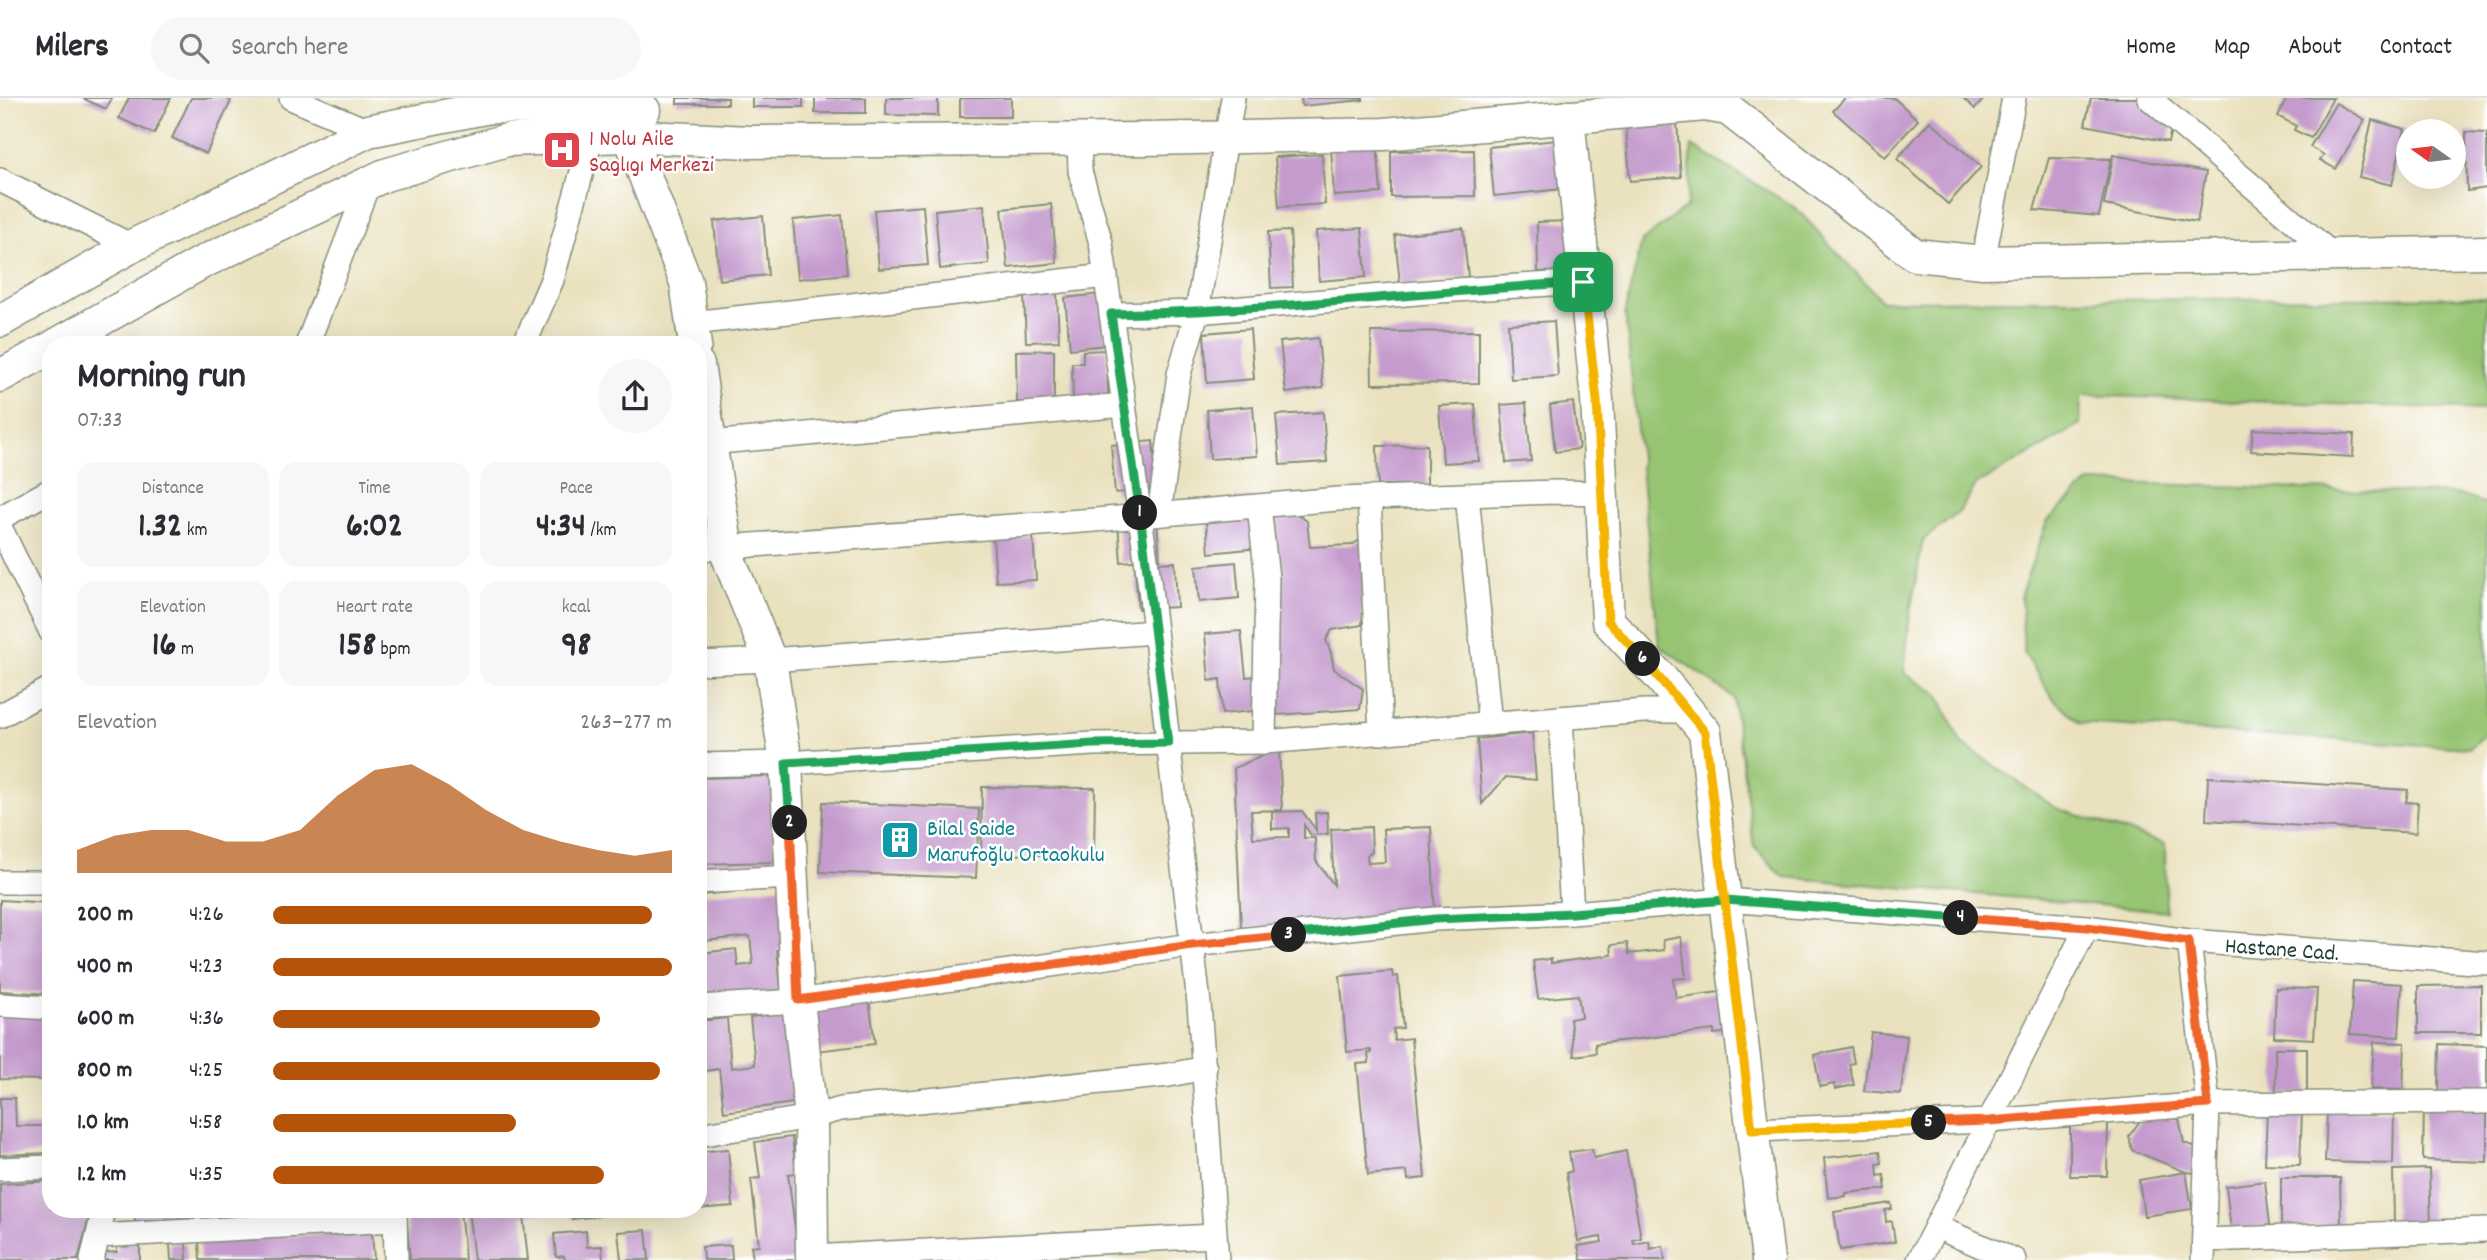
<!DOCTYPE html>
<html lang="en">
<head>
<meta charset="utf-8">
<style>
	:root { --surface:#fff; --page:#f7f7f7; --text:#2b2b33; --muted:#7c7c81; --line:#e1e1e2; --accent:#b45309 }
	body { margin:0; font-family:Dekko,sans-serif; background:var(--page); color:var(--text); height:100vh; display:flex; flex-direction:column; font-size:26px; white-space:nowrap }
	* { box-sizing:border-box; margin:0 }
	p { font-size:23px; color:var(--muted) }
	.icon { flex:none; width:38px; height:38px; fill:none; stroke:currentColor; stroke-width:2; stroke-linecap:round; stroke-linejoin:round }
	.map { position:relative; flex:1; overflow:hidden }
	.drawer { position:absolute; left:42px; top:238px; width:665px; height:882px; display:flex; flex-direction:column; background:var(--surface); border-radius:28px; box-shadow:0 7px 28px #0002 }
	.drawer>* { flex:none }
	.needle { width:46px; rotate:284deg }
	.tools { position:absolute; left:2396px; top:21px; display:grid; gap:14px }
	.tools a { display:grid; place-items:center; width:70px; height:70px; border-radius:50%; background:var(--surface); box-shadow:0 7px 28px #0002; font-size:35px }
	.pin { position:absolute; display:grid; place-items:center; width:60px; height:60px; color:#fff; margin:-30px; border-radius:14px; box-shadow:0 4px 10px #0006 }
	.km { position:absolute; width:35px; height:35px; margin:-18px; border-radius:50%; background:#222; color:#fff; font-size:19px; line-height:35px; text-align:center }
	.round { display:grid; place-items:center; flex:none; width:74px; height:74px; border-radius:37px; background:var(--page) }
	.head { display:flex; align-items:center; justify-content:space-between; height:119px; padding:0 35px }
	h1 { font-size:38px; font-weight:700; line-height:52px }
	.stats { display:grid; grid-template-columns:repeat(3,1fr); gap:10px; height:119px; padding:7px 35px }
	.stats div { display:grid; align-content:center; border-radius:18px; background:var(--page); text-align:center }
	.stats b { font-size:35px; font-weight:700 }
	.stats small { font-size:19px; font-weight:400 }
	.stats p { font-size:19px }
	.chart { height:196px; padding:14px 35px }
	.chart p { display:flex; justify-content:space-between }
	.chart svg { width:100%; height:126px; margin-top:7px; fill:var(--accent); opacity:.7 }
	ul { padding:0 35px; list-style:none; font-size:23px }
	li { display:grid; grid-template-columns:112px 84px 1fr; align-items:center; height:52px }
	li i { height:18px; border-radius:9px; background:var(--accent) }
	header { display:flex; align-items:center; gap:42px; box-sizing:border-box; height:98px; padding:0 35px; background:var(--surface); border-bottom:2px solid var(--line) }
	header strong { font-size:33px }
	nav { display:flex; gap:38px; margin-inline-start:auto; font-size:24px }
	.search { width:490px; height:63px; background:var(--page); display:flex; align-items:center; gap:18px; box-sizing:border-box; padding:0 24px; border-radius:38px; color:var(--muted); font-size:26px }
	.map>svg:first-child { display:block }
	.green { fill:#97c472; stroke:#5b8053; stroke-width:2 }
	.building { fill:#c59bce }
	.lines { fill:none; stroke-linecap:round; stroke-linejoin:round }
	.street-casing { stroke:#848f79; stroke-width:26 }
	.secondary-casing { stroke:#848f79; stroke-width:35 }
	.street { stroke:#fff; stroke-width:23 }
	.secondary { stroke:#fff; stroke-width:32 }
	.split-1-casing { stroke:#fff; stroke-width:14 }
	.split-2-casing { stroke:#fff; stroke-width:14 }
	.split-3-casing { stroke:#fff; stroke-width:14 }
	.split-4-casing { stroke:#fff; stroke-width:14 }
	.split-5-casing { stroke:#fff; stroke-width:14 }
	.split-6-casing { stroke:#fff; stroke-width:14 }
	.split-7-casing { stroke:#fff; stroke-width:14 }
	.split-1 { stroke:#22a559; stroke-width:9 }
	.split-2 { stroke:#22a559; stroke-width:9 }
	.split-3 { stroke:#f0652b; stroke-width:9 }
	.split-4 { stroke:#22a559; stroke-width:9 }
	.split-5 { stroke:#f0652b; stroke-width:9 }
	.split-6 { stroke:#f5b400; stroke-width:9 }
	.split-7 { stroke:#f5b400; stroke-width:9 }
	.labels { text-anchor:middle; stroke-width:5; stroke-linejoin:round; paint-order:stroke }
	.health-label { font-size:23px; fill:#be3a42; stroke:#fff; text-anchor:start }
	.culture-label { font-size:23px; fill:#0d838f; stroke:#fff; text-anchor:start }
	.street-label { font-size:23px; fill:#1f3d34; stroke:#fff }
</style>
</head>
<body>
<header>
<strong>Milers</strong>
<div class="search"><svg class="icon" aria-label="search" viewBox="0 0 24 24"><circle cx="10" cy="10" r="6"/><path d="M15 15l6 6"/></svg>Search here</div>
<nav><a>Home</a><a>Map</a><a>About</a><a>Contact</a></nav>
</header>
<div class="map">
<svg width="2487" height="1162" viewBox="0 0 2487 1162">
	<rect width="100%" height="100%" fill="#fff"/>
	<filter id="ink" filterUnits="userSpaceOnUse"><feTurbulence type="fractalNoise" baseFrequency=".0143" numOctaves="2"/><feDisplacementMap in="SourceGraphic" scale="14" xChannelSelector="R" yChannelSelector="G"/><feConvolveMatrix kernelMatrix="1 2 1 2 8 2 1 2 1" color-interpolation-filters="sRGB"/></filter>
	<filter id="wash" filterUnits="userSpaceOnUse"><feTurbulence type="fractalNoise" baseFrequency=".00686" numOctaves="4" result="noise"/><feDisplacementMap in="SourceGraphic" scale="28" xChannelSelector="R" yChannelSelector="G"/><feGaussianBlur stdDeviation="1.57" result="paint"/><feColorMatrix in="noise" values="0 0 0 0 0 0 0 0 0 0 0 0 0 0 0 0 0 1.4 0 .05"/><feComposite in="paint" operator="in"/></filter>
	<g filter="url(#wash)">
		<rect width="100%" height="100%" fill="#eae1be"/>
		<!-- green -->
		<g class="green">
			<path d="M1692,48L1796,110L1882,203L2487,199V312L2081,297L2080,327L1976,387L1959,414L1923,442L1910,515L1904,575L1938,596L1961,645L2056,710L2165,746L2166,813L1784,779L1754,749L1733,599L1659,547L1625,213L1642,143L1687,108Z"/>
			<path d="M2089,384L2457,396L2487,406V635L2470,650L2080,625L2053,600L2024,555L2021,496L2047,423Z"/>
		</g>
		<g id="blocks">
			<!-- building -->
			<g class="building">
				<path d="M82,0H112L106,11Z"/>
				<path d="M129,0H171L154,36L119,20Z"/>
				<path d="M191,0H225L231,3L206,56L172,40Z"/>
				<rect x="677" y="0" width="51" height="6"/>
				<rect x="752" y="0" width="51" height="9"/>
				<rect x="815" y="0" width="51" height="15"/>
				<path d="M886,0H938V18L886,17Z"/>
				<rect x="960" y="0" width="51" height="19"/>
				<path d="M1301,0H1363V2L1302,8Z"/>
				<path d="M1845,0H1894L1918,22L1885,59L1833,13Z"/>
				<path d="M1963,0H1985L1975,11Z"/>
				<path d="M2091,0H2142L2172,27L2168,44L2085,27Z"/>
				<path d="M2287,0H2333L2311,40L2294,32L2296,28L2278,18Z"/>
				<path d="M2336,5L2365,22L2336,71L2320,62L2324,57L2310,49Z"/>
				<path d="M1676,11L1681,79L1630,83L1625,15Z"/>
				<path d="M2372,22L2405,31L2392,87L2359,79Z"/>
				<path d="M1930,23L1981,69L1948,106L1897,61Z"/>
				<path d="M2466,34L2487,35V90L2467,93Z"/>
				<path d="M1557,42L1562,91L1494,98L1489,49Z"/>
				<path d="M1377,45L1381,95L1334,98L1331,49Z"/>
				<path d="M1474,52L1475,98L1391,99V53Z"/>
				<path d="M1322,56L1325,106L1279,109L1275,59Z"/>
				<path d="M2113,57L2206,74L2197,124L2104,107Z"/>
				<path d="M2049,60L2111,61L2099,118L2034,112Z"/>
				<path d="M1051,106L1057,165L1008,170L1002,111Z"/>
				<path d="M984,107L989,166L940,171L935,112Z"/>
				<path d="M923,108L928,167L879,171L874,112Z"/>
				<path d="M842,117L847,176L798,181L793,122Z"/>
				<path d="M763,118L768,177L719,182L714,123Z"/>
				<path d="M1577,123V173L1538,174L1537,124Z"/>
				<path d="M1362,130L1366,179L1319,183L1316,133Z"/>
				<path d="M1463,130L1468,179L1400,186L1395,137Z"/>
				<path d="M1290,133L1293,189L1271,190L1268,134Z"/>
				<path d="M1057,195L1059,243L1026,244L1024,197Z"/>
				<path d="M1101,196L1106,247L1070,251L1065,200Z"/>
				<path d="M1554,223L1558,278L1511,281L1508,226Z"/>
				<path d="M1250,231L1254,281L1207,285L1204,235Z"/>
				<path d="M1479,233V285L1372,286L1371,234Z"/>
				<path d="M1318,240L1323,290L1286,295L1280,244Z"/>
				<path d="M1054,252V304H1017L1016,253Z"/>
				<path d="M1107,252L1108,300L1073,301L1072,265H1083V253Z"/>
				<path d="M1573,304L1579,351L1555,354L1550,307Z"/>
				<path d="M1526,305L1531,363L1506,365L1501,307Z"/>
				<path d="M1475,306L1479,363L1443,365L1439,308Z"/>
				<path d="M1253,308L1257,358L1210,361L1207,312Z"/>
				<path d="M1323,314L1327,364L1280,367L1276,317Z"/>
				<path d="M2253,331L2354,336L2353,359L2251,353Z"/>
				<path d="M1153,343L1157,391L1115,395L1111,347Z"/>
				<path d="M1427,347V387H1378L1377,348Z"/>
				<path d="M1254,399L1258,450L1209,455L1204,404Z"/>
				<path d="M1294,415L1307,423L1310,449L1352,447L1370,435L1366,459L1362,527L1332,532L1326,542L1331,555L1334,571L1363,591L1360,611L1277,617L1267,418Z"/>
				<path d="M1157,422L1160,461L1121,464L1118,425Z"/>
				<path d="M1033,438L1036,482L996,484L993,440Z"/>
				<path d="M1175,464L1177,509L1138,511L1135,466Z"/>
				<path d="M1236,464L1239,500L1199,504L1196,468Z"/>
				<path d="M1241,533L1246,579L1260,578L1263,612L1222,616L1220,581L1209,583L1205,536Z"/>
				<path d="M1532,635L1536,682L1506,679L1482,706L1477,641Z"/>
				<path d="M1279,651L1282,712L1251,713L1253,740L1289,739V730L1272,731V714L1302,713L1316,732L1315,715L1327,714L1328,736L1311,737L1304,727V740H1315L1316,763L1334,787L1331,731L1371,729L1372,754L1367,757L1368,765L1385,764L1383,731L1431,729L1435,821L1241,830L1234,670Z"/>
				<path d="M773,678L774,764L698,766V680Z"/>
				<path d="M2208,679L2408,692L2406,704L2418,705L2416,735L2206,722Z"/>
				<path d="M982,689L1095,690L1094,758L981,756Z"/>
				<path d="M823,704L979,711L976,780L820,774Z"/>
				<path d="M786,788L793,851L777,852L782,899L706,907L700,855L736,851L738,868L753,866L750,838L705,843L700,797Z"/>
				<path d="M0,802L51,805V841H46L45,855L51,856V896L0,893Z"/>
				<path d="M1681,839L1686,880L1673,881L1676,900L1727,893L1732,934L1714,936V932L1595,946L1596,955L1574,958L1570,921L1581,919L1578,897L1538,901L1533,863L1551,861V865L1612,857L1611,847L1627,845L1629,856L1664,852L1663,842Z"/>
				<path d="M1392,873L1393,879L1398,878L1403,930L1393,931L1394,942L1411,940L1425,1080L1408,1082L1407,1073L1368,1077L1357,966L1369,965L1368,955H1371V952L1347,954L1340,878Z"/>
				<path d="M2353,883L2402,886L2399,939L2350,936Z"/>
				<path d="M2481,887V935H2418V888Z"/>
				<path d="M2276,890L2317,891L2314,941L2274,939Z"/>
				<path d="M869,901L875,946L816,953L811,908Z"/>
				<path d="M790,913L802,1004L724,1014L719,971L698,974V923L727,920L731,970L755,967L750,919Z"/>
				<path d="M0,917H51V1055L0,1057V1000H15L16,1028H46V982L0,981Z"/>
				<path d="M1871,934L1907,938L1901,996L1864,993Z"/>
				<path d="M2374,944L2405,945L2403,992L2371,991Z"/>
				<path d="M2439,946L2487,948V996L2438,995Z"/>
				<path d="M1851,949L1854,965L1849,966L1854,987L1835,991L1834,986L1820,989L1814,957Z"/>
				<path d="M2275,950H2307V996H2276Z"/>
				<path d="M2424,1009L2487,1010V1064L2423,1062Z"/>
				<path d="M2267,1012L2302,1013L2300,1067L2265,1066Z"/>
				<path d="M2327,1013L2394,1014L2393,1066L2325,1064Z"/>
				<path d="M2143,1019L2179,1021L2184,1045L2197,1049L2202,1076L2186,1074L2192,1111L2144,1118L2139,1082L2186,1074L2132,1052L2129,1038Z"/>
				<path d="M2070,1026H2108L2107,1078H2070Z"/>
				<path d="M792,1039L796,1075L788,1076L799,1162H753L751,1148L759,1147L751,1081L760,1080L755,1044Z"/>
				<path d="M728,1051L733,1108L698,1111V1054Z"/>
				<path d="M1592,1051L1594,1060L1626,1053L1641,1140L1633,1142L1634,1146L1649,1143L1650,1151L1663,1148L1665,1162H1581L1578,1148L1602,1144L1601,1139L1578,1143L1566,1075L1572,1073L1569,1054Z"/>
				<path d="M1880,1053L1882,1065L1877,1066L1878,1078L1884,1077L1886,1091L1846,1095V1098L1828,1100L1824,1060Z"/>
				<path d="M2429,1071L2431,1126L2394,1127L2393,1072Z"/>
				<path d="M2281,1080H2340L2341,1129L2281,1130Z"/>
				<path d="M51,1083V1111H83L82,1115H90L78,1162H0V1086Z"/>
				<path d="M2265,1083L2270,1127L2231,1132L2226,1088Z"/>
				<path d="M1891,1105L1892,1111L1885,1112L1886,1124L1892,1123L1895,1144L1840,1152L1834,1114Z"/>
				<path d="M134,1111H194V1121L135,1124Z"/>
				<path d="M208,1111H316V1115L209,1118Z"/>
				<path d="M442,1111H460L465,1162H410L406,1115Z"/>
				<path d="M468,1111H544V1115L523,1117L528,1162H474Z"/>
				<path d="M570,1111H646V1113L572,1121Z"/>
				<path d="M646,1132L649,1162H621L618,1134Z"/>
				<path d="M372,1133L374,1162H200L199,1143Z"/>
				<path d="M586,1133L587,1149L602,1148L603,1162H565L564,1158L556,1159L554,1136Z"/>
				<path d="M117,1144H140V1162H100L102,1155L117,1154Z"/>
				<path d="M170,1145H186L187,1162H171Z"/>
				<path d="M731,1147L732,1162H703L702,1149Z"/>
			</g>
		</g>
	</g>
	<g filter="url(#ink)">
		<use href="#blocks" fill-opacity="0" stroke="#848f79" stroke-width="2"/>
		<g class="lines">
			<defs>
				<g id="street">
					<path d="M291,0L368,33"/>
					<path d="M2149,0L2333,157"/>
					<path d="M1079,42L1080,73L1101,145L1149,482L1199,905L1217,1162"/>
					<path d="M0,82L132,148"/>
					<path d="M1983,164L2014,0"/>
					<path d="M1111,216L1197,214L1440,193L1583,184"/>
					<path d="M692,225L1106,178"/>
					<path d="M307,247L369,84"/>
					<path d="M524,247L552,182L591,41"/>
					<path d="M698,346L1124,307"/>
					<path d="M1467,397L1490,626"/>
					<path d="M1369,400L1381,635"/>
					<path d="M1259,408L1267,480L1264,644"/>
					<path d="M1159,416L1179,276L1197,214L1233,0"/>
					<path d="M0,420L51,392"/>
					<path d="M0,429L51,534"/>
					<path d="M698,451L1095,422L1338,401L1557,394L1601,395"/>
					<path d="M698,565L770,562L1155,534"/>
					<path d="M0,618L51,590"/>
					<path d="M1561,620L1572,815"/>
					<path d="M698,667L786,665L1093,646L1264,644L1645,613H1688"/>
					<path d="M0,784H51"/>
					<path d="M698,784L793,779"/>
					<path d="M2189,843L2208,1006L2203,1162"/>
					<path d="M0,907L51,910"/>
					<path d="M698,909L798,903L1192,847L1435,821L1572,815L1725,802L2087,829L2189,843L2487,865"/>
					<path d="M1752,1032L1989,1023L2208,1006L2487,1004"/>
					<path d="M698,1037L811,1019L841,1011L1169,977L1205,970"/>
					<path d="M0,1071L51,1069"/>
					<path d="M395,1111L396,1162"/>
					<path d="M1936,1129L2014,1162"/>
					<path d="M98,1138L395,1122"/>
					<path d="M2204,1142L2487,1132"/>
					<path d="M812,1159L1214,1138"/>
					<path d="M92,1162L104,1111"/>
					<path d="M1919,1162L2087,829"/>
				</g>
				<g id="secondary">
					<path d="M622,19L686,184L695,247"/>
					<path d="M1568,19L1597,301L1608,523L1660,579L1705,634L1768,1162"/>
					<path d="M0,223L132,148L368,33L490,9L644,12"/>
					<path d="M56,247L201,165L385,77L507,42L628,38L749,44L1145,41L1384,36L1705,7L1728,11L1915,157L1983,164L2487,154"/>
					<path d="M698,267L728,459L770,562L786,665L798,903L811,1019L812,1162"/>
					<path d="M0,278L51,250"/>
				</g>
			</defs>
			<!-- street casing -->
			<use href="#street" class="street-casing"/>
			<!-- secondary casing -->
			<use href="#secondary" class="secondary-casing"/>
			<!-- street -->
			<use href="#street" class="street"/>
			<!-- secondary -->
			<use href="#secondary" class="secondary"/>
		</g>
	</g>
	<g class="lines" filter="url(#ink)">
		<defs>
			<path id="split-1" d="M1140,415L1111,216C1269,213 1426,194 1583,184"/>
			<path id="split-2" d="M790,725L786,665L1093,646L1168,645L1140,415"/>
			<path id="split-3" d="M790,725L798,902L1192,847L1289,837"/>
			<path id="split-4" d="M1289,837L1435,821L1572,815L1725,802L1961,820"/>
			<path id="split-5" d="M1929,1025L1989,1023L2208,1006L2189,843L2087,829L1961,820"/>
			<path id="split-6" d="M1643,561L1705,634L1752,1032L1929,1025"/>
			<path id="split-7" d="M1583,184L1597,302L1608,523L1643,561"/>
		</defs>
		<!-- split-1 casing -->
		<use href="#split-1" class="split-1-casing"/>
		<!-- split-2 casing -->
		<use href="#split-2" class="split-2-casing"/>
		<!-- split-3 casing -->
		<use href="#split-3" class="split-3-casing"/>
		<!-- split-4 casing -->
		<use href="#split-4" class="split-4-casing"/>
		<!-- split-5 casing -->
		<use href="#split-5" class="split-5-casing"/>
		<!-- split-6 casing -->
		<use href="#split-6" class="split-6-casing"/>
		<!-- split-7 casing -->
		<use href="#split-7" class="split-7-casing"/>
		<!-- split-1 -->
		<use href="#split-1" class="split-1"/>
		<!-- split-2 -->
		<use href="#split-2" class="split-2"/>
		<!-- split-3 -->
		<use href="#split-3" class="split-3"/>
		<!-- split-4 -->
		<use href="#split-4" class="split-4"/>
		<!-- split-5 -->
		<use href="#split-5" class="split-5"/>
		<!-- split-6 -->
		<use href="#split-6" class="split-6"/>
		<!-- split-7 -->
		<use href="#split-7" class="split-7"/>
	</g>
	<!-- icons -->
	<defs>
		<symbol id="hospital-square" viewBox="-11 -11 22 22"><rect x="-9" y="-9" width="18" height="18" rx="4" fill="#e0444e" stroke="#fff"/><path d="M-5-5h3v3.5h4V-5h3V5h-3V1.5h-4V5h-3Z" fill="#fff"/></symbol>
		<symbol id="building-square" viewBox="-11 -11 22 22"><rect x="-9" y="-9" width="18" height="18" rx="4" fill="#0f9aa8" stroke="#fff"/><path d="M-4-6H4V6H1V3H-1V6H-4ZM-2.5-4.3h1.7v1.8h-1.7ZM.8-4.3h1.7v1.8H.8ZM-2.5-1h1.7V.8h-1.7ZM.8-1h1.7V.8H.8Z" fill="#fff"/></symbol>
	</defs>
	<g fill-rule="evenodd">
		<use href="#hospital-square" x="540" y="30" width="44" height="44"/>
		<use href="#building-square" x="878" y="720" width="44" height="44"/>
	</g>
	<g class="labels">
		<!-- health labels -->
		<g class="health-label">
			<text x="589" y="47">1 Nolu Aile<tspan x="589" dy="26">Saglıgı Merkezi</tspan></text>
		</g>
		<!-- culture labels -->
		<g class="culture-label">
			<text x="927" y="737">Bilal Saide<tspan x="927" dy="26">Marufoğlu Ortaokulu</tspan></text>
		</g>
		<!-- street labels -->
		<g class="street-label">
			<text transform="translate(2282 850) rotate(4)" y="8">Hastane Cad.</text>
		</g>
	</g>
</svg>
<div class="tools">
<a><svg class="needle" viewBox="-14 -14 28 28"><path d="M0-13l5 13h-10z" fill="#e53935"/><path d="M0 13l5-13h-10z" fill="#7c7c81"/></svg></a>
</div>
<div class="pin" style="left:1583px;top:184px;background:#1e9e55"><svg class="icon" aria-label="arrive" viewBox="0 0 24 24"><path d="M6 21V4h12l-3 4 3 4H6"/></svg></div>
<b class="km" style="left:1140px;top:415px">1</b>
<b class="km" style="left:790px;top:725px">2</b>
<b class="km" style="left:1289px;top:837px">3</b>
<b class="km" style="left:1961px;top:820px">4</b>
<b class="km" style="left:1929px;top:1025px">5</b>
<b class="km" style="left:1643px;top:561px">6</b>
<section class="drawer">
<div class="head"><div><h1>Morning run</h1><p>07:33</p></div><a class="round"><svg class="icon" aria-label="share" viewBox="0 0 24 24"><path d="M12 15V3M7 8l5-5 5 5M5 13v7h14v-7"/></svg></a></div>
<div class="stats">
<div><p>Distance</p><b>1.32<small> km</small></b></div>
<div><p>Time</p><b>6:02</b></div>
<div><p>Pace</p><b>4:34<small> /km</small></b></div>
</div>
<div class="stats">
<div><p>Elevation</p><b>16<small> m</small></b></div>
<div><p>Heart rate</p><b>158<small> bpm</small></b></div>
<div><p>kcal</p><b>98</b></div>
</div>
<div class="chart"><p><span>Elevation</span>263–277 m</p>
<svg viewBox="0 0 160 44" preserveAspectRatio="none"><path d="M0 44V36L10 31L20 29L30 29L40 33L50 33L60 29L70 17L80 8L90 6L100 13L110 22L120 29L130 33L140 36L150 38L160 36V44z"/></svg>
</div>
<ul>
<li><b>200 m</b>4:26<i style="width:95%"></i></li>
<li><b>400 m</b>4:23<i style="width:100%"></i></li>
<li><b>600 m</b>4:36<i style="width:82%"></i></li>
<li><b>800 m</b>4:25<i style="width:97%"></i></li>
<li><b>1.0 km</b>4:58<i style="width:61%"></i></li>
<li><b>1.2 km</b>4:35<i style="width:83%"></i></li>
</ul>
</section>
</div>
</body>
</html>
